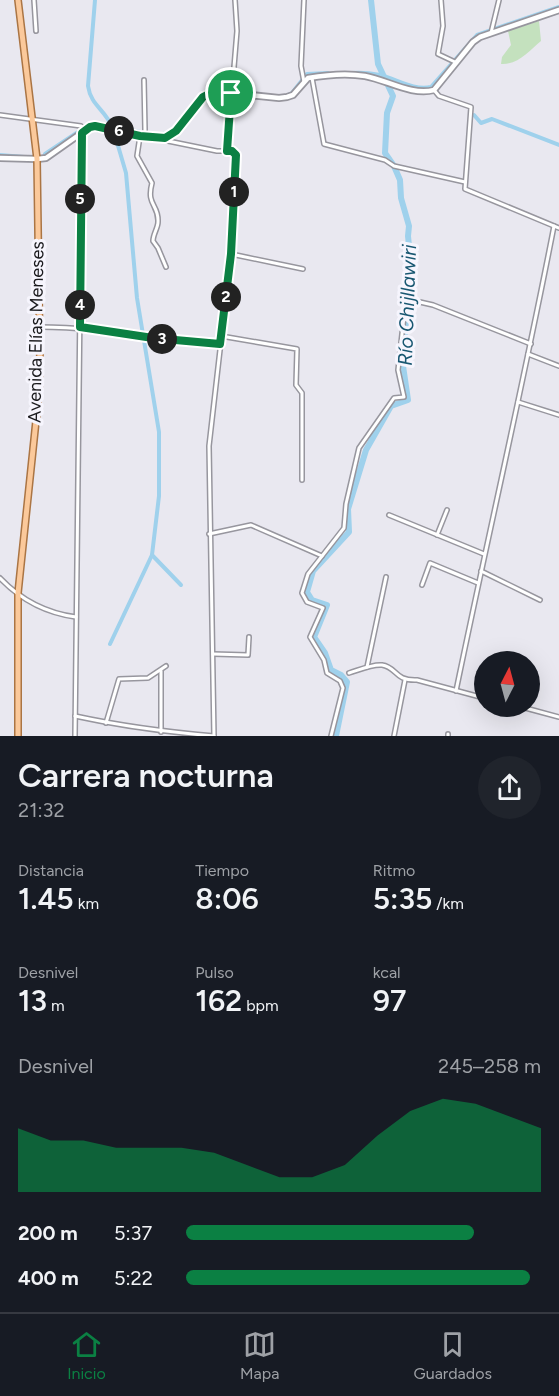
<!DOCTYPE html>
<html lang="es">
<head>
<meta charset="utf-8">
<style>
	:root { --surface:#171b24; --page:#20242c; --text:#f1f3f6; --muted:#9ea1a6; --line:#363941; --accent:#0b8043 }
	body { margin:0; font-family:Figtree,sans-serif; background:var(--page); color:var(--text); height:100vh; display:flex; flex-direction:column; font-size:22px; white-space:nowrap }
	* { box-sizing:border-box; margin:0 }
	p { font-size:20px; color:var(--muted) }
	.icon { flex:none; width:33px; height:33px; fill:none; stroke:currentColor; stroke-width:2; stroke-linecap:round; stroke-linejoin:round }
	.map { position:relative; height:736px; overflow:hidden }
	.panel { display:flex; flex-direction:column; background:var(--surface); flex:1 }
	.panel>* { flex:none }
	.needle { width:39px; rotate:6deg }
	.tools { position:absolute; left:474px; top:651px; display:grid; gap:12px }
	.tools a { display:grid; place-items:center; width:66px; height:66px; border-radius:50%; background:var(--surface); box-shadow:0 6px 24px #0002; font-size:30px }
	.pin { position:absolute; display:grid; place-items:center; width:51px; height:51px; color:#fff; margin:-26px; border:3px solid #fff; border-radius:50%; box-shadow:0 2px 6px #0007 }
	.km { position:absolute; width:30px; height:30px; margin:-15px; border-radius:50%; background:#222; color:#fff; font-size:16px; line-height:30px; text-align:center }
	.round { display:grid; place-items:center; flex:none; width:63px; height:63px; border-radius:32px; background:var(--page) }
	.summary { display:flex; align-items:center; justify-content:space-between; height:102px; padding:0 18px }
	h1 { font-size:33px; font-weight:600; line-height:45px }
	.stats { display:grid; grid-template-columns:repeat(3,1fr); gap:9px; height:102px; padding:6px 18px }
	.stats div { display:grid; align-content:center }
	.stats b { font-size:30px; font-weight:600 }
	.stats small { font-size:16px; font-weight:400 }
	.stats p { font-size:16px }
	.chart { height:168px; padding:12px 18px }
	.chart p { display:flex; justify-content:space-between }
	.chart svg { width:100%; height:108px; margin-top:6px; fill:var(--accent); opacity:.7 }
	ul { padding:0 18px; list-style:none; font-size:20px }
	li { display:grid; grid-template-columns:96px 72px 1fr; align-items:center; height:45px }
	li i { height:15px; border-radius:8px; background:var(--accent) }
	.tabs { display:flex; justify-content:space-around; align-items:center; height:84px; border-top:2px solid var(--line); background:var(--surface); font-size:16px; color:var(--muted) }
	.tabs a { display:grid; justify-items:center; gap:3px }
	.tabs .current { color:var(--accent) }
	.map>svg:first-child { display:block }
	.green { fill:#c4e1be }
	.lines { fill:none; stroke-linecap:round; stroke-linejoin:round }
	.canal { stroke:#9fd1ec; stroke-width:4 }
	.river { stroke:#9fd1ec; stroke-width:6 }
	.street-casing { stroke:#97969e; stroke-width:6 }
	.secondary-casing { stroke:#97969e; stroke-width:8 }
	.primary-casing { stroke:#ab7544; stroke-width:8 }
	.street { stroke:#fff; stroke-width:3 }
	.secondary { stroke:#fff; stroke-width:4.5 }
	.primary { stroke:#fbc99b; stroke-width:5 }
	.route-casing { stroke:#fff; stroke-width:12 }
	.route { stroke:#0b8043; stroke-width:8 }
	.labels { text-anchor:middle; stroke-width:6; stroke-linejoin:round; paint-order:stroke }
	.street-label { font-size:18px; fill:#1b1b1e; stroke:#f6f5fd }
	.water-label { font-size:20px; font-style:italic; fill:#185771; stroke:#f6f5fd }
</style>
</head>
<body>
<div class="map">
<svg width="559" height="736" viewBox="0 0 559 736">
	<rect width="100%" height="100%" fill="#e9e8f0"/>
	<!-- green -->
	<path class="green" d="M539,21L541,41C529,51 518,65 501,64L502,57L511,45L508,31Z"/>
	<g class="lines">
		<!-- canal -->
		<g class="canal">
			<path d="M95,0L88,86C91,106 105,109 112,127"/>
			<path d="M351,73C361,72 370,73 380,75C396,79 414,91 431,87L477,35L559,7"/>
			<path d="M288,95L292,93L307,74L328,73"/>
			<path d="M474,115L481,123L492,119L559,145"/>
			<path d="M85,126L98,123L140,132"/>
			<path d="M156,135C179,135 190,108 204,92L209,90L257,94"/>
			<path d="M45,154L81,130"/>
			<path d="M0,155L24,157"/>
			<path d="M152,555L181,585"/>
			<path d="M110,644L152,555L159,496V432L137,298L126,173L114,132"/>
		</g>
		<!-- river -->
		<path class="river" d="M336,736L347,682L341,675L331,670L325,653L314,637L327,605L312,600L307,592L313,571L349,532L348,509L366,450L391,406L408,400L403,366L405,330L412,275L408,236L409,226L401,198L400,180L394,166L385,153L387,113L393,96L378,64L371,0"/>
		<defs>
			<g id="street">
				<path d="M34,0L36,31"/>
				<path d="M441,0L443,26L438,54L455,62"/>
				<path d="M491,33L499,0"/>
				<path d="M312,78L324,144L385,160L394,166L465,182"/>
				<path d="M304,82L301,66L304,0"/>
				<path d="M434,90L439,96L471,107L465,189L559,228"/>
				<path d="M0,115L81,126L86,130"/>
				<path d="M144,135L145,130L144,80"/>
				<path d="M140,136L137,156L152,183C146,206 159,204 158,222C158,228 153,234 153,241L158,248L166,267"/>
				<path d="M165,138L168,141L217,151H232L236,155L231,254L209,446L214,736"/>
				<path d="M227,151L237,31L235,0"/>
				<path d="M231,254L303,269"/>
				<path d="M411,300L433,305L531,344"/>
				<path d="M39,327C100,327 160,339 220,344"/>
				<path d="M221,336L297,349L296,385L302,393V480"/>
				<path d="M528,354L559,366"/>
				<path d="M518,402L559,415"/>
				<path d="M389,515L484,554"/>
				<path d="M209,534L251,525L322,556"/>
				<path d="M437,535L447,510"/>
				<path d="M481,571L540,600"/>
				<path d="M0,578C21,600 46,613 76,617"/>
				<path d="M422,585L430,563L478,583"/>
				<path d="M213,654L248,655L249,637"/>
				<path d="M367,667L386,577"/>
				<path d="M349,673C359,670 372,664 382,665C397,667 394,681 417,680L484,698"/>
				<path d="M456,691C488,536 524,381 554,226"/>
				<path d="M518,706L559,717"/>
				<path d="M75,716C121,726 167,732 214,736"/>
				<path d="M106,723L119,679L148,678L166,666"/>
				<path d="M161,732V671"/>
				<path d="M75,736L82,134"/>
				<path d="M331,736L343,688L340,681L327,673L324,660L310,637L323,608L307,602L302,593L308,574L344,528L346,504L359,448L394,398L404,397L398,370L404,316"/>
				<path d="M394,736L405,680"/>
				<path d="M448,736V734"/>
			</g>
			<path id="secondary" d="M0,158L37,159L46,158L90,127L165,138L176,131L208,93H231L279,98L287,97L293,95L308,78C325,75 348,73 365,76C387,80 412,96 434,90L473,42L480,37L559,10"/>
			<path id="primary" d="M18,736V593L39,392L40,364L37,159L18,0"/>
		</defs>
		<!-- street casing -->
		<use href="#street" class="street-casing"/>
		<!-- secondary casing -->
		<use href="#secondary" class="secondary-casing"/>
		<!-- primary casing -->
		<use href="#primary" class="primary-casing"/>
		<!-- street -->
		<use href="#street" class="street"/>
		<!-- secondary -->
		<use href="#secondary" class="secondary"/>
		<!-- primary -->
		<use href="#primary" class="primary"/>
	</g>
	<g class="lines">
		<defs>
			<path id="route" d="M213,92L231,93L227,151H232L236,155L231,254L220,344L153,338L80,327L82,133L90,127L95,126L140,136L165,138L176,131L203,97Z"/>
		</defs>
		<!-- route casing -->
		<use href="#route" class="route-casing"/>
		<!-- route -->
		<use href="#route" class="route"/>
	</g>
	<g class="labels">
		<!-- street labels -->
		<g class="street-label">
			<text transform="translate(36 332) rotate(-89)" y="6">Avenida Elías Meneses</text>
		</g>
		<!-- water labels -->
		<g class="water-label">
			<text transform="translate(407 305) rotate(-88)" y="7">Río Chijllawiri</text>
		</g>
	</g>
</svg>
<div class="tools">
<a><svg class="needle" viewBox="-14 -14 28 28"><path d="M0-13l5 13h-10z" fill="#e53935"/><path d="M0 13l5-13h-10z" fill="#9ea1a6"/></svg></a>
</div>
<div class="pin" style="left:231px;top:93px;background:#1e9e55"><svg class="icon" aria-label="arrive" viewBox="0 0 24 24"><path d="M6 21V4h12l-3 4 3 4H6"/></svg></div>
<b class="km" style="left:234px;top:192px">1</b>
<b class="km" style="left:226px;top:297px">2</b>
<b class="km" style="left:162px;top:339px">3</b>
<b class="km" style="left:80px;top:305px">4</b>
<b class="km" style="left:80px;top:199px">5</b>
<b class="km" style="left:119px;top:131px">6</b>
</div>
<section class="panel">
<div class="summary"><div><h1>Carrera nocturna</h1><p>21:32</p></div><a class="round"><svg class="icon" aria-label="share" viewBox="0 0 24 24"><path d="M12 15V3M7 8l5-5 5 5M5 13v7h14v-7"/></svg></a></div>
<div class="stats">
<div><p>Distancia</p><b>1.45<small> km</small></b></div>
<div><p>Tiempo</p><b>8:06</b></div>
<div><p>Ritmo</p><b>5:35<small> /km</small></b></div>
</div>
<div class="stats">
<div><p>Desnivel</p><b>13<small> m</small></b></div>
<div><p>Pulso</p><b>162<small> bpm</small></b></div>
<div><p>kcal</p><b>97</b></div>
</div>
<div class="chart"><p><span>Desnivel</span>245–258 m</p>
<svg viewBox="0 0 160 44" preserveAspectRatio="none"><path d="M0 44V18L10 23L20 23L30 26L40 26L50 26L60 28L70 33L80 38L90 38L100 33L110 21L120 11L130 6L140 8L150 13L160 18V44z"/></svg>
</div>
<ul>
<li><b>200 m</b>5:37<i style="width:81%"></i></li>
<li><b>400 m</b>5:22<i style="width:97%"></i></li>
</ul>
</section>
<nav class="tabs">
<a class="current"><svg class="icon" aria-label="home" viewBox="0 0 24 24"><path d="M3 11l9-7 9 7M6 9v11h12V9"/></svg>Inicio</a>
<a><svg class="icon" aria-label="map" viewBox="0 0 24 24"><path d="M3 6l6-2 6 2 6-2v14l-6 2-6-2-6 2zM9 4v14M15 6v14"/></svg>Mapa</a>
<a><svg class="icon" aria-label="saved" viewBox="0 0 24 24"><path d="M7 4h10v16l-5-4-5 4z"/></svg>Guardados</a>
</nav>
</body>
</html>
